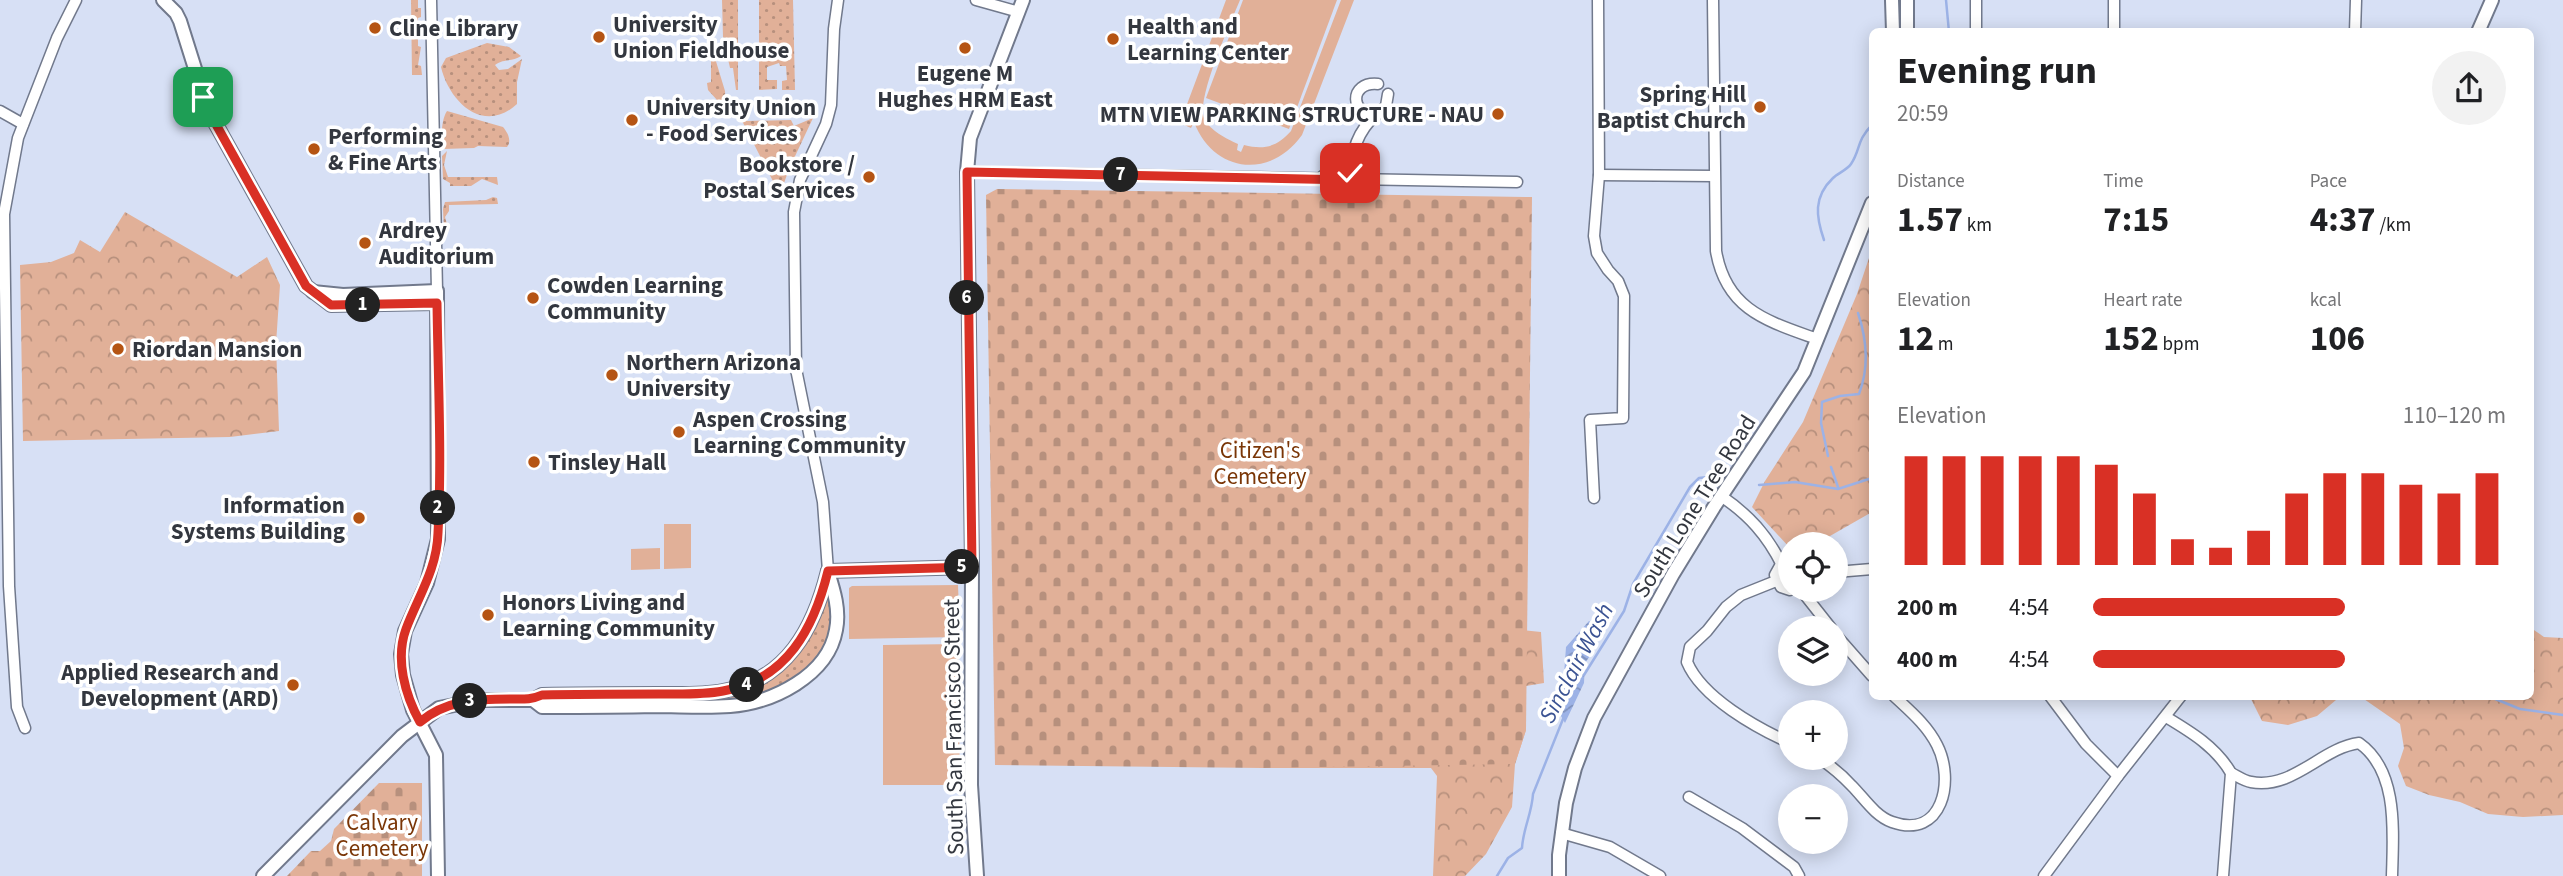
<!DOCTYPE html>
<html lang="en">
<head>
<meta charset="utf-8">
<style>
	:root { --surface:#fff; --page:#f2f2f2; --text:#202124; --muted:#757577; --accent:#d93025 }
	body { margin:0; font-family:"Source Sans 3",sans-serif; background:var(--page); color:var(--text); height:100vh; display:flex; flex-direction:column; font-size:26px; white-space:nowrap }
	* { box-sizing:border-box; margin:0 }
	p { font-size:23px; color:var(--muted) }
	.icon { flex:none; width:38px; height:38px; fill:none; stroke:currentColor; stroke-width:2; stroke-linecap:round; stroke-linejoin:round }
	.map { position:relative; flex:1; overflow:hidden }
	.side { position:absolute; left:1869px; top:28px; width:665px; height:672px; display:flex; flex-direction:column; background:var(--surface); border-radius:10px; box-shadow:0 4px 18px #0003 }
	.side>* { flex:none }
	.fabs { position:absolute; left:1778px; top:532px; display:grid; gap:14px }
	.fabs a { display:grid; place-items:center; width:70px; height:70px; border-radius:50%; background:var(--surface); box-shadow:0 4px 18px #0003; font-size:35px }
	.pin { position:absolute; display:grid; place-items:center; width:60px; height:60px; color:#fff; margin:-30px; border-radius:14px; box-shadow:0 4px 10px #0006 }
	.km { position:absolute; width:35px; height:35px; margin:-18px; border-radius:50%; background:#222; color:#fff; font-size:19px; line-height:35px; text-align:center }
	.round { display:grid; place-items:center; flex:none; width:74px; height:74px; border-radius:37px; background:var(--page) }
	.summary { display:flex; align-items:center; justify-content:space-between; height:119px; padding:0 28px }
	h1 { font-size:38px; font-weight:700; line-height:52px }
	.stats { display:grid; grid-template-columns:repeat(3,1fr); gap:10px; height:119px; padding:7px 28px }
	.stats div { display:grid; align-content:center }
	.stats b { font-size:35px; font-weight:700 }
	.stats small { font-size:19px; font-weight:400 }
	.stats p { font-size:19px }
	.chart { height:196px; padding:14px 28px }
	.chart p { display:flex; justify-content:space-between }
	.chart svg { width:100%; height:126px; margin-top:7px; stroke:var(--accent); stroke-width:6 }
	ul { padding:0 28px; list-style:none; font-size:23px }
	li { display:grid; grid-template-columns:112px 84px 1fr; align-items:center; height:52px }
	li i { height:18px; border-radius:9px; background:var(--accent) }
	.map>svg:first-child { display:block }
	.grass { fill:url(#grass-dots) }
	.forest { fill:url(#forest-crowns) }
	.cemetery { fill:url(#cemetery-stones) }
	.pitch { fill:#e1b098 }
	.water { fill:url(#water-waves) }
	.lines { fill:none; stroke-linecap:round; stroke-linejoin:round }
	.stream { stroke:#9cb2e6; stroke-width:2.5 }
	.street-casing { stroke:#71798c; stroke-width:13 }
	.secondary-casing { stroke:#71798c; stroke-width:16 }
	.street { stroke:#fff; stroke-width:10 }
	.secondary { stroke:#fff; stroke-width:12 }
	.route-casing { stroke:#fff; stroke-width:14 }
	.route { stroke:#d93025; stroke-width:9 }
	.poi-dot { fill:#b55413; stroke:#fff; stroke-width:2.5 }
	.labels { text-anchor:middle; stroke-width:7; stroke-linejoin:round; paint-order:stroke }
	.poi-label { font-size:23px; font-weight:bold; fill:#33373f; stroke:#fff; text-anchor:start }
	.park-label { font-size:23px; fill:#7a3607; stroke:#fff }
	.street-label { font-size:23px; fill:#33373f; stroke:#fff }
	.water-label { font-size:24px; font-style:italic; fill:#3b5393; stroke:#fff }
</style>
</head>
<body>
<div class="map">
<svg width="2563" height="876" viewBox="0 0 2563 876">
	<defs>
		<pattern id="grass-dots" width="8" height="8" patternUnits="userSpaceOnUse" patternTransform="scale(1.75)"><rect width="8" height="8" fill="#e1b098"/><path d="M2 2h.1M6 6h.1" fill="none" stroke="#b7907d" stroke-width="1.8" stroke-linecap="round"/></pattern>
		<pattern id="forest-crowns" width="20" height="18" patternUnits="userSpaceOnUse" patternTransform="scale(1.75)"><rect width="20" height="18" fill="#e1b098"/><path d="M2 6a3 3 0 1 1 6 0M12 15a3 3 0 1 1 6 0" fill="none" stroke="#b7907d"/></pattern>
		<pattern id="cemetery-stones" width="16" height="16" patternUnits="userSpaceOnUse" patternTransform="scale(1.75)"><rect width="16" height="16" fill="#e1b098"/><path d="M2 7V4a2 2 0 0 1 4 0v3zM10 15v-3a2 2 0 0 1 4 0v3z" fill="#b7907d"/></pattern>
		<pattern id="water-waves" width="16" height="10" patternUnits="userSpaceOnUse" patternTransform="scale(1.75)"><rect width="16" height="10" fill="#9cb2e6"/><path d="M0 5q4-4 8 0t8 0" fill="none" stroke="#8092bc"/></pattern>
	</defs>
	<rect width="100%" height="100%" fill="#d7e0f5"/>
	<!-- grass -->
	<g class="grass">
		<path d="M411,0H418V8H421V17L418,18V27L421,28L422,36H418V46L421,47L418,65L421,66L422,75H412Z"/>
		<path d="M722,0H738V90H736L733,68H730L723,37Z"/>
		<path d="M759,0H793L795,90H782V81L787,80L786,66H780L779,63L767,67V80H777V89L759,90Z"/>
		<path d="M487,43L509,47L521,56C513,62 504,58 495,65L499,70L508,69L522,59L517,82V104C484,135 449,102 441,67L446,58Z"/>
		<path d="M715,58L725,91L726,110L708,90L707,83L711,82V61Z"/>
		<path d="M447,111L503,127C508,133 512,141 507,147L478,146L474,148L443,149C441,138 441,120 447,111Z"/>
		<path d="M744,112L747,121L791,120L794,126L813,118L789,169L783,186L776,187L739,115Z"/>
		<path d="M447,151L444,165L448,177H497L498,185L482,179L471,186H450V183L443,179L442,156Z"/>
		<path d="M493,197L497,198L498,204L449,205V211L445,217L449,231H444L443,209L445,202L486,200Z"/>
		<path d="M825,599L830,600C830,614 833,630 827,643C811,679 767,695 732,700L730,695C782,682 809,650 825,599Z"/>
	</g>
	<!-- forest -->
	<g class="forest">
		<path d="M125,212L237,277L267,257L280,285L276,344L279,431L230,437L23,441L20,265L51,262L74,253L80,240L100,252Z"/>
		<path d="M1872,249V512L1816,544H1790V548L1752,507L1765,481L1803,422L1857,294Z"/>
		<path d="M1494,627L1541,632L1544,683L1526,686V730L1515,764L1512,807L1486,854L1465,876H1433L1437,776L1431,768H1262L1265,703Z"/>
		<path d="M2531,628L2544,637L2563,638V815L2523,817L2488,814L2460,802L2429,795L2406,786L2398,766L2404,748L2400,724L2361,697L2530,696Z"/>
		<path d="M2250,697V696L2359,697L2336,700L2317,716L2288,725L2262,721Z"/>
	</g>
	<!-- cemetery -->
	<g class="cemetery">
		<path d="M997,189L1532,197L1526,730L1515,764L1262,768L995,765L986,195Z"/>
		<path d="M379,783H422V876H287L311,851H320L331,841L334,829Z"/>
	</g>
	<!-- pitch -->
	<g class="pitch">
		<path d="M1226,0H1240C1231,22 1196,99 1204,118C1209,130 1227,139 1238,144L1237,150L1241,152L1244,145C1264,150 1277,147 1291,131L1341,0H1354L1302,135C1271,179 1214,174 1194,122L1191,128L1180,123Z"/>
		<path d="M1243,0H1337L1289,129L1206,98Z"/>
		<path d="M664,524H691V568L664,569Z"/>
		<path d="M660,548V569L631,570V549Z"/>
		<path d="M958,585L960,637L849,639V588L852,586Z"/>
		<path d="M958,644L960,785H883V645Z"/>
	</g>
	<!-- water -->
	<path class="water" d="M1589,621L1597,626V646L1585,663L1584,683L1565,723L1561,716L1566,647Z"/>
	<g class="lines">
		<!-- stream -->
		<g class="stream">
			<path d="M1946,0L1949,32"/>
			<path d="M1824,240C1816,217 1813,197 1833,178C1838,173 1847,170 1851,164C1861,149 1856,141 1872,125"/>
			<path d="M1828,456L1821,423L1822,402L1840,396L1859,394C1869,368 1867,340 1858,313"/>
			<path d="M1831,467L1838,487"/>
			<path d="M1759,485L1795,482L1838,489L1872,478"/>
			<path d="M1584,675L1624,611L1633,584L1690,487L1699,478L1708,477"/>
			<path d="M2488,696L2520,709L2563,715"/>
			<path d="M1497,876L1508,858L1522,848C1523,829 1532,813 1533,794L1563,719"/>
		</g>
		<defs>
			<g id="street">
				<path d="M431,0L437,291"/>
				<path d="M976,0L1019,12"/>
				<path d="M1713,0L1716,251C1726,310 1767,321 1817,339"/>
				<path d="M1976,32V0"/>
				<path d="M2114,32V0"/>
				<path d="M2355,32L2356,0"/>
				<path d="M1378,84C1348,81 1350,117 1377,114L1386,106L1388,94"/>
				<path d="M0,111L23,124"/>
				<path d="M967,172L1517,182"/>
				<path d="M1599,175L1714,176"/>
				<path d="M1319,179L1353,152"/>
				<path d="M1351,180C1350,154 1357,131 1377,114"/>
				<path d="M1721,496C1749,515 1767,535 1782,565"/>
				<path d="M1594,498L1590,420L1623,418L1624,296L1618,281L1608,270L1597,253L1594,236L1599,175L1598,0"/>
				<path d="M1790,563L1780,566L1775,575L1781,587L1790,590"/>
				<path d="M828,571L823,502L796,369L794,212L800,180L826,124L831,105L834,29L838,0"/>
				<path d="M1836,572L1872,569"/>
				<path d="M1776,581L1741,595L1726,607L1707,631L1690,647L1687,662C1702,698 1757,728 1790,743"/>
				<path d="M1801,590L1831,628"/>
				<path d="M1836,635L1872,676"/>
				<path d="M2050,696L2086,744L2118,776"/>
				<path d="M2166,717C2191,732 2216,747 2231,773L2223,876"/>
				<path d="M25,728L17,707L9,586L4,214L18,138L57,38L76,0"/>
				<path d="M1819,758C1831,766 1842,775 1852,786C1864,798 1875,816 1892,822C1943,840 1955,780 1937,745C1927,725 1910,711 1894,696"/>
				<path d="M2231,773C2237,776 2244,781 2251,782C2293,790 2321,748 2359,743C2399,771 2393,833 2392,876"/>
				<path d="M1689,797L1742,828L1794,867L1799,876"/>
				<path d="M1561,833L1610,847L1660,876"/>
				<path d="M2044,876L2118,776L2181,696"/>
			</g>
			<g id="secondary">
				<path d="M163,0L176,13L180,21L208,110L306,286L331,305L437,303"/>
				<path d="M1892,0L1893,32"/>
				<path d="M1907,0V32"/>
				<path d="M2478,32L2492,0"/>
				<path d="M313,292L343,295L437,291L438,539L427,583L405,631L401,654L403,675L413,710L436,755L438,876"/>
				<path d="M828,571L972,567"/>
				<path d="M533,700L542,707C579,707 617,707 654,706C679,706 705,708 730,706C772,703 828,676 836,630C840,610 834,591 828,572"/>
				<path d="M263,876L402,736L439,708L480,700H533L542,695C581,694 620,694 659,694C680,694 702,695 723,691C787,680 814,628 828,571"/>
				<path d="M977,876L971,785L972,567L967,172L970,138L1023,0"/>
				<path d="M1559,876V855L1566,803L1575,768L1594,718L1673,574L1714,507L1804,372L1872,203"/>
			</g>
		</defs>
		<!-- street casing -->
		<use href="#street" class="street-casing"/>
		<!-- secondary casing -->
		<use href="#secondary" class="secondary-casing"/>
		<!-- street -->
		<use href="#street" class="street"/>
		<!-- secondary -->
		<use href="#secondary" class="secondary"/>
	</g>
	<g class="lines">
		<defs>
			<path id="route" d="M203,97L208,110L306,286L331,305L437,303C438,380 442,457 438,533C437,569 418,597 406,629C395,659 405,695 420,722C446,700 477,699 510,699C522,699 531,700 542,695C581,694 620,694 659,694C680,694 702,695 723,691C787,680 814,628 828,571L972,567L967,172L1350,180V173"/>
		</defs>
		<!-- route casing -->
		<use href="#route" class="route-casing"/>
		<!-- route -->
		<use href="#route" class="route"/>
	</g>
	<!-- markers -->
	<g class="poi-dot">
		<circle cx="375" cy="28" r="7"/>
		<circle cx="599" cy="37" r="7"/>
		<circle cx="1113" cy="39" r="7"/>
		<circle cx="965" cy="48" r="7"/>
		<circle cx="1760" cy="107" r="7"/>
		<circle cx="1498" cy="114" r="7"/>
		<circle cx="632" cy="120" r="7"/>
		<circle cx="314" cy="149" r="7"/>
		<circle cx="869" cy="177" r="7"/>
		<circle cx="365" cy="243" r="7"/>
		<circle cx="533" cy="298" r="7"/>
		<circle cx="118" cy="349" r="7"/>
		<circle cx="612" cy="375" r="7"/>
		<circle cx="679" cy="432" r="7"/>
		<circle cx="534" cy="462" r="7"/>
		<circle cx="359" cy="518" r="7"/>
		<circle cx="488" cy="615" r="7"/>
		<circle cx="293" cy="685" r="7"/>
	</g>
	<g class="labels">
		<!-- poi labels -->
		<g class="poi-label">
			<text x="613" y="32">University<tspan x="613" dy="26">Union Fieldhouse</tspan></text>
			<text x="1127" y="34">Health and<tspan x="1127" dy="26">Learning Center</tspan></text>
			<text x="389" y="36">Cline Library</text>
			<text x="965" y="81" text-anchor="middle">Eugene M<tspan x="965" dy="26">Hughes HRM East</tspan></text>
			<text x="1746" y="102" text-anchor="end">Spring Hill<tspan x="1746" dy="26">Baptist Church</tspan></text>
			<text x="646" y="115">University Union<tspan x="646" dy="26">- Food Services</tspan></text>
			<text x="1484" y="122" text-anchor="end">MTN VIEW PARKING STRUCTURE - NAU</text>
			<text x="328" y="144">Performing<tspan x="328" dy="26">&amp; Fine Arts</tspan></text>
			<text x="855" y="172" text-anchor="end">Bookstore /<tspan x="855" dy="26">Postal Services</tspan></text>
			<text x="379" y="238">Ardrey<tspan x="379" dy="26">Auditorium</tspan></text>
			<text x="547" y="293">Cowden Learning<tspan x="547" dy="26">Community</tspan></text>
			<text x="132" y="357">Riordan Mansion</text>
			<text x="626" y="370">Northern Arizona<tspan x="626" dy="26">University</tspan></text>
			<text x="693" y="427">Aspen Crossing<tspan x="693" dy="26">Learning Community</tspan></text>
			<text x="548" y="470">Tinsley Hall</text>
			<text x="345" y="513" text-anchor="end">Information<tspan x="345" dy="26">Systems Building</tspan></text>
			<text x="502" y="610">Honors Living and<tspan x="502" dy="26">Learning Community</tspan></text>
			<text x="279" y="680" text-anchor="end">Applied Research and<tspan x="279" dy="26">Development (ARD)</tspan></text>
		</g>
		<!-- park labels -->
		<g class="park-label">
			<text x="1260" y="458">Citizen's<tspan x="1260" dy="26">Cemetery</tspan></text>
			<text x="382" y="830">Calvary<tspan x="382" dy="26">Cemetery</tspan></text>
		</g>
		<!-- street labels -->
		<g class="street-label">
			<text transform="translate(1694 506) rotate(-58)" y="8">South Lone Tree Road</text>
			<text transform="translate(953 727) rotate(-91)" y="8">South San Francisco Street</text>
		</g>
		<!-- water labels -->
		<g class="water-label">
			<text transform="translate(1576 663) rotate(-62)" y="8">Sinclair Wash</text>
		</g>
	</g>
</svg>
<div class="fabs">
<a><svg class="icon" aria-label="locate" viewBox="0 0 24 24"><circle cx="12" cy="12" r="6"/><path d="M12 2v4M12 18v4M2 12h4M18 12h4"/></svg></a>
<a><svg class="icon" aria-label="layers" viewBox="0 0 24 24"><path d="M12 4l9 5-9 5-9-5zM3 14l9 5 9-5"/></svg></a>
<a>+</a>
<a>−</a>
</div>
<div class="pin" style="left:203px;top:97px;background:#1e9e55"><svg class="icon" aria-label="arrive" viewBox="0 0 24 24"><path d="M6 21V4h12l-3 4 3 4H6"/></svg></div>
<div class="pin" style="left:1350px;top:173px;background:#d93025"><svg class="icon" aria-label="check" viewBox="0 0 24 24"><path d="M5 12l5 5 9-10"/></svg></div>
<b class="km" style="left:363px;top:305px">1</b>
<b class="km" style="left:438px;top:508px">2</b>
<b class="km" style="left:470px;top:701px">3</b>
<b class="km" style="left:747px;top:685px">4</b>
<b class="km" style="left:962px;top:567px">5</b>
<b class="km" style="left:967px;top:298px">6</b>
<b class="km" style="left:1121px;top:175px">7</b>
<section class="side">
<div class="summary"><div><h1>Evening run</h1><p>20:59</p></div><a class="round"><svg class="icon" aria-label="share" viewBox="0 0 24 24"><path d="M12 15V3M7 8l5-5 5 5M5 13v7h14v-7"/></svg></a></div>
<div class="stats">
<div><p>Distance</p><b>1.57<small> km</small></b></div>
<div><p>Time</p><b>7:15</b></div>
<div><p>Pace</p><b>4:37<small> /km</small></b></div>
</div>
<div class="stats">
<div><p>Elevation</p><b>12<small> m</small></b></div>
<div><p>Heart rate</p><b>152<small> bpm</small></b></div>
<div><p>kcal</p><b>106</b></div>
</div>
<div class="chart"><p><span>Elevation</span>110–120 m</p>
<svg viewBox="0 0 160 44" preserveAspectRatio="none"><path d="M5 44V6M15 44V6M25 44V6M35 44V6M45 44V6M55 44V9M65 44V19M75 44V35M85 44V38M95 44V32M105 44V19M115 44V12M125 44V12M135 44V16M145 44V19M155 44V12"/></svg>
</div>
<ul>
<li><b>200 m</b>4:54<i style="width:61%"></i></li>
<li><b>400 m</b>4:54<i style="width:61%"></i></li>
</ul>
</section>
</div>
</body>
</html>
